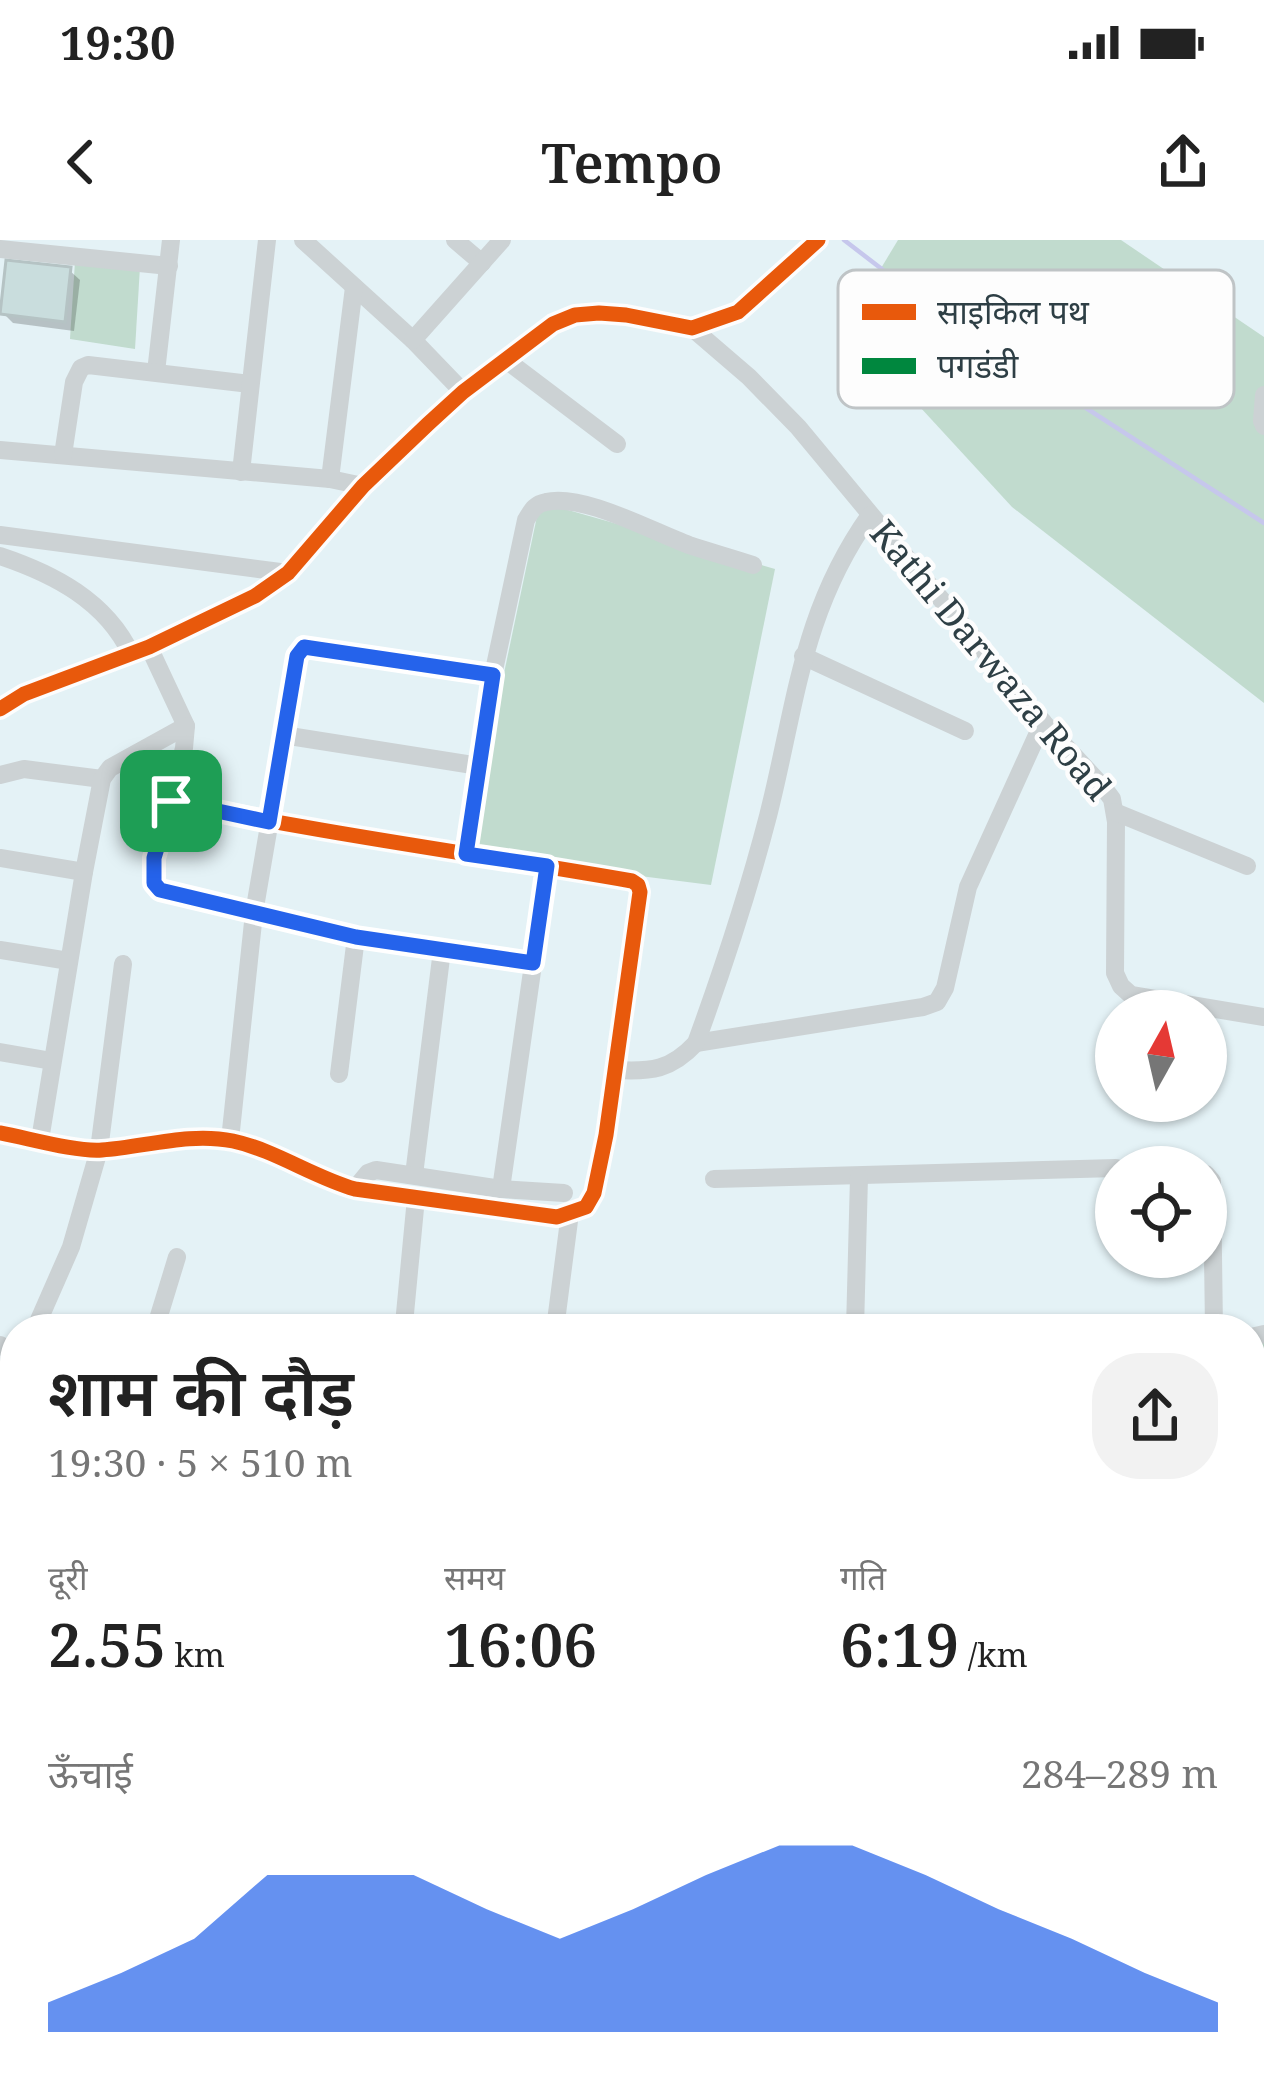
<!DOCTYPE html>
<html lang="hi">
<head>
<meta charset="utf-8">
<style>
	:root { --surface:#fff; --page:#f2f2f2; --text:#222; --muted:#767676; --accent:#2563eb }
	body { margin:0; font-family:"Noto Serif","Noto Sans Devanagari",serif; background:var(--page); color:var(--text); height:100vh; display:flex; flex-direction:column; font-size:45px; white-space:nowrap }
	* { box-sizing:border-box; margin:0 }
	p { font-size:39px; color:var(--muted) }
	.icon { flex:none; width:66px; height:66px; fill:none; stroke:currentColor; stroke-width:2; stroke-linecap:round; stroke-linejoin:round }
	.map { position:relative; flex:1; overflow:hidden }
	.details { position:absolute; left:0px; top:1074px; width:1266px; height:771px; display:flex; flex-direction:column; background:var(--surface); border-radius:48px 48px 0 0; box-shadow:0 3px 9px #0004 }
	.details>* { flex:none }
	.needle { width:78px; rotate:8deg }
	.buttons { position:absolute; left:1095px; top:750px; display:grid; gap:24px }
	.buttons a { display:grid; place-items:center; width:132px; height:132px; border-radius:50%; background:var(--surface); box-shadow:0 3px 9px #0004; font-size:60px }
	.pin { position:absolute; display:grid; place-items:center; width:102px; height:102px; color:#fff; margin:-51px; border-radius:24px; box-shadow:0 6px 18px #0006 }
	.round { display:grid; place-items:center; flex:none; width:126px; height:126px; border-radius:48px; background:var(--page) }
	.headline { display:flex; align-items:center; justify-content:space-between; height:204px; padding:0 48px }
	h1 { font-size:66px; font-weight:600; line-height:90px }
	.metrics { display:grid; grid-template-columns:repeat(3,1fr); gap:18px; height:204px; padding:12px 48px }
	.metrics div { display:grid; align-content:center }
	.metrics b { font-size:60px; font-weight:600 }
	.metrics small { font-size:33px; font-weight:400 }
	.metrics p { font-size:33px }
	.chart { height:336px; padding:24px 48px }
	.chart p { display:flex; justify-content:space-between }
	.chart svg { width:100%; height:216px; margin-top:12px; fill:var(--accent); opacity:.7 }
	.status { display:flex; justify-content:space-between; align-items:center; height:84px; padding:0 60px; background:var(--surface); direction:ltr }
	.status svg { height:33px; fill:currentColor }
	header { display:flex; justify-content:space-between; align-items:center; height:156px; padding:0 48px; background:var(--surface); font-size:54px; font-weight:600 }
	.map>svg:first-child { display:block }
	.green { fill:#c1dbce }
	.shadow { fill:#0003 }
	.lines { fill:none; stroke-linecap:round; stroke-linejoin:round }
	.stream { stroke:#c6c7ec; stroke-width:4.5 }
	.building { fill:#c9dddd; stroke:#b5c3c4; stroke-width:3 }
	.service { stroke:#ccd2d4; stroke-width:9 }
	.minor { stroke:#ccd2d4; stroke-width:18 }
	.quiet { stroke:#00873e; stroke-width:12; stroke-dasharray:24 12; stroke-linecap:butt }
	.cycleway-casing { stroke:#fdfdfd; stroke-width:22 }
	.cycleway { stroke:#e8590c; stroke-width:15 }
	.route-casing { stroke:#fff; stroke-width:24 }
	.route { stroke:#2563eb; stroke-width:15 }
	.labels { text-anchor:middle; stroke-width:9; stroke-linejoin:round; paint-order:stroke }
	.street-label { font-size:36px; fill:#2e3f45; stroke:#fdfdfd }
	.key { fill:#fdfdfd; stroke:#bfc4c6; stroke-width:3 }
	.key-label { font-size:33px; fill:#2e3f45 }
</style>
</head>
<body>
<div class="status"><b>19:30</b><svg viewBox="0 0 49 12"><path d="M0 12V9h3v3zM5 12V6h3v6zM10 12V3h3v9zM15 12V0h3v12zM26 1h20v11H26zM47 4h2v5h-2z"/></svg></div>
<header><svg class="icon" aria-label="back" viewBox="0 0 24 24"><path d="M15 5l-7 7 7 7"/></svg>Tempo<svg class="icon" aria-label="share" viewBox="0 0 24 24"><path d="M12 15V3M7 8l5-5 5 5M5 13v7h14v-7"/></svg></header>
<div class="map">
<svg width="1264" height="1843" viewBox="0 0 1264 1843">
	<rect width="100%" height="100%" fill="#e4f2f6"/>
	<!-- green -->
	<g class="green">
		<path d="M898,0H1121L1264,97V463L1012,267L862,104L863,58Z"/>
		<path d="M75,21L140,27L135,109L70,99Z"/>
		<path d="M540,262L775,329L711,645L466,614Z"/>
		<path d="M1264,1101V1674L1251,1684V1107Z"/>
		<path d="M459,1830H1092L1082,1843H455Z"/>
	</g>
	<!-- shadow -->
	<path class="shadow" d="M69,30L80,40L74,91L13,83L3,73Z"/>
	<g class="lines">
		<!-- stream -->
		<path class="stream" d="M844,0L939,73L1264,283"/>
	</g>
	<!-- building -->
	<path class="building" d="M6,20L71,27L65,82L0,74Z"/>
	<g class="lines">
		<!-- service -->
		<g class="service">
			<path d="M1251,1681L1264,1671"/>
			<path d="M844,1843L846,1830"/>
			<path d="M894,1843L897,1830"/>
			<path d="M926,1843L930,1830"/>
			<path d="M1065,1843L1079,1830"/>
		</g>
		<!-- minor -->
		<g class="minor">
			<path d="M303,0L413,100L463,152"/>
			<path d="M455,0L482,23"/>
			<path d="M0,9L169,26"/>
			<path d="M692,88L749,137L798,187L1043,482L1103,547L1112,559L1116,582L1115,733L1121,746L1131,755L1264,777"/>
			<path d="M413,100L502,0"/>
			<path d="M506,120L617,204"/>
			<path d="M156,132L171,0"/>
			<path d="M1264,155L1262,181L1264,186"/>
			<path d="M0,210L330,239L363,246"/>
			<path d="M63,215L74,142L81,128L88,125L250,144"/>
			<path d="M241,232L267,0"/>
			<path d="M330,239L354,47"/>
			<path d="M0,295L288,333"/>
			<path d="M0,316C54,334 106,361 131,414"/>
			<path d="M149,407L186,486L184,508L152,632L154,643L160,650L356,697L533,723"/>
			<path d="M803,416L965,491"/>
			<path d="M0,469L24,454L149,407L255,356L288,333L363,246L428,184L463,152L553,84L575,75L599,73L626,75L692,88L738,72L818,0"/>
			<path d="M283,495L479,526"/>
			<path d="M0,535L24,529L102,539"/>
			<path d="M1115,572L1247,626"/>
			<path d="M466,614L493,435L526,280C532,270 535,264 546,262C583,253 653,292 689,305C710,312 732,318 753,325"/>
			<path d="M0,618L84,632"/>
			<path d="M0,710L69,721"/>
			<path d="M696,803L923,767L937,762L945,748L968,647L1043,482"/>
			<path d="M0,812L52,821"/>
			<path d="M616,830C651,832 671,830 696,803C723,729 748,653 768,576C796,466 801,372 870,275"/>
			<path d="M339,834L356,697"/>
			<path d="M0,893C28,898 75,912 102,910C145,907 189,892 233,901C275,910 313,937 355,949L557,977L586,967L594,953L606,895L640,652L638,645L632,641C478,614 323,594 171,561"/>
			<path d="M40,900L84,632L102,539L110,528L186,486"/>
			<path d="M230,900L254,673L299,411L311,407L493,435"/>
			<path d="M1206,934L1212,941L1214,1089"/>
			<path d="M414,935L442,710"/>
			<path d="M714,939L1116,928"/>
			<path d="M355,949L368,933L376,930L501,949L564,953"/>
			<path d="M501,949L547,626"/>
			<path d="M404,1084L416,958"/>
			<path d="M35,1089L71,1007L99,910L123,724"/>
			<path d="M155,1089L177,1017"/>
			<path d="M555,1089L570,973"/>
			<path d="M855,1089L859,937"/>
			<path d="M1251,1097L1264,1094"/>
			<path d="M0,1105L15,1113"/>
			<path d="M0,1154L15,1125"/>
			<path d="M0,1216L15,1223"/>
			<path d="M0,1415L15,1384"/>
			<path d="M0,1490L15,1499"/>
			<path d="M0,1608L15,1617"/>
			<path d="M0,1728L4,1742L0,1743"/>
			<path d="M0,1810L15,1811"/>
			<path d="M118,1830L130,1843"/>
			<path d="M79,1843L90,1830"/>
		</g>
		<!-- quiet -->
		<path class="quiet" d="M773,1843L772,1836L781,1830"/>
		<defs>
			<g id="cycleway">
				<path d="M0,469L24,454L149,407L255,356L288,333L363,246L428,184L463,152L553,84L575,75L599,73L626,75L692,88L738,72L818,0"/>
				<path d="M0,893C28,898 75,912 102,910C145,907 189,892 233,901C275,910 313,937 355,949L557,977L586,967L594,953L606,895L640,652L638,645L632,641C478,614 323,594 171,561"/>
			</g>
		</defs>
		<!-- cycleway casing -->
		<use href="#cycleway" class="cycleway-casing"/>
		<!-- cycleway -->
		<use href="#cycleway" class="cycleway"/>
	</g>
	<g class="lines">
		<defs>
			<path id="route" d="M304,407L493,435L466,614L547,626L533,723L356,697L160,650L154,643V618L171,561L269,582L297,416Z"/>
		</defs>
		<!-- route casing -->
		<use href="#route" class="route-casing"/>
		<!-- route -->
		<use href="#route" class="route"/>
	</g>
	<g class="labels">
		<!-- street labels -->
		<g class="street-label">
			<text transform="translate(991 420) rotate(50)" y="13">Kathi Darwaza Road</text>
		</g>
	</g>
	<!-- legend -->
	<rect x="838" y="30" width="396" height="138" rx="18" class="key"/>
	<rect x="862" y="64" width="54" height="16" fill="#e8590c"/>
	<rect x="862" y="118" width="54" height="16" fill="#00873e"/>
	<g class="key-label">
		<text x="937" y="84">साइकिल पथ</text>
		<text x="937" y="138">पगडंडी</text>
	</g>
</svg>
<div class="buttons">
<a><svg class="needle" viewBox="-14 -14 28 28"><path d="M0-13l5 13h-10z" fill="#e53935"/><path d="M0 13l5-13h-10z" fill="#767676"/></svg></a>
<a><svg class="icon" aria-label="locate" viewBox="0 0 24 24"><circle cx="12" cy="12" r="6"/><path d="M12 2v4M12 18v4M2 12h4M18 12h4"/></svg></a>
</div>
<div class="pin" style="left:171px;top:561px;background:#1e9e55"><svg class="icon" aria-label="arrive" viewBox="0 0 24 24"><path d="M6 21V4h12l-3 4 3 4H6"/></svg></div>
<section class="details">
<div class="headline"><div><h1>शाम की दौड़</h1><p>19:30 · 5 × 510 m</p></div><a class="round"><svg class="icon" aria-label="share" viewBox="0 0 24 24"><path d="M12 15V3M7 8l5-5 5 5M5 13v7h14v-7"/></svg></a></div>
<div class="metrics">
<div><p>दूरी</p><b>2.55<small> km</small></b></div>
<div><p>समय</p><b>16:06</b></div>
<div><p>गति</p><b>6:19<small> /km</small></b></div>
</div>
<div class="chart"><p><span>ऊँचाई</span>284–289 m</p>
<svg viewBox="0 0 160 44" preserveAspectRatio="none"><path d="M0 44V38L10 32L20 25L30 12L40 12L50 12L60 19L70 25L80 19L90 12L100 6L110 6L120 12L130 19L140 25L150 32L160 38V44z"/></svg>
</div>
</section>
</div>
</body>
</html>
